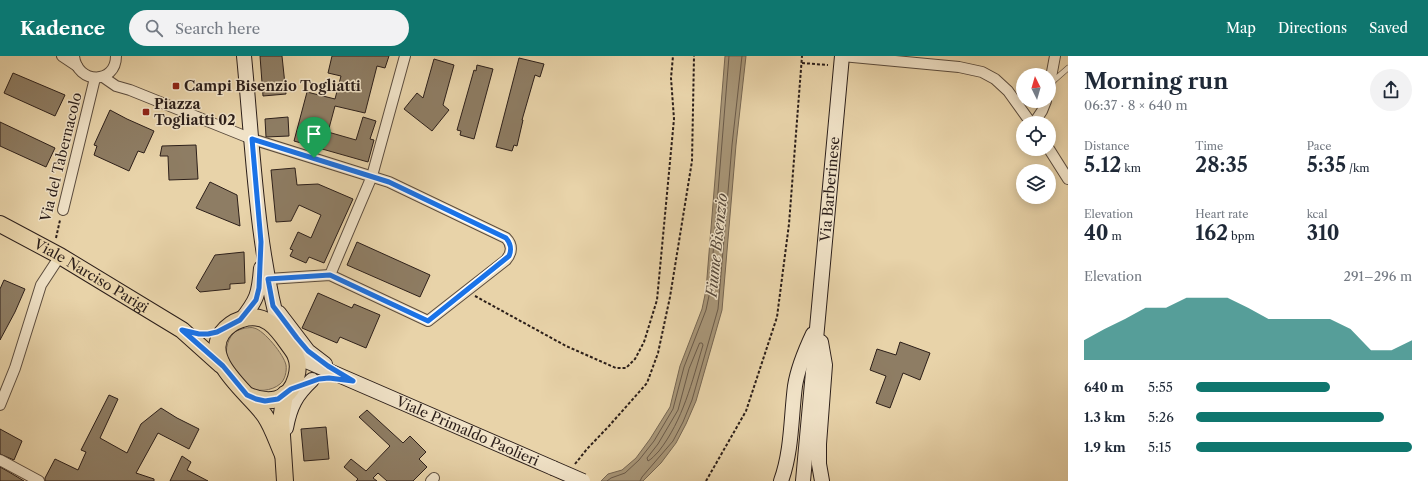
<!DOCTYPE html>
<html lang="en">
<head>
<meta charset="utf-8">
<style>
	:root { --surface:#fff; --page:#f2f2f3; --text:#1f2937; --muted:#747a83; --accent:#0f766e }
	body { margin:0; font-family:"Libre Caslon Text",serif; background:var(--page); color:var(--text); height:100vh; display:flex; flex-direction:column; font-size:15px; white-space:nowrap }
	* { box-sizing:border-box; margin:0 }
	p { font-size:13px; color:var(--muted) }
	.icon { flex:none; width:22px; height:22px; fill:none; stroke:currentColor; stroke-width:2; stroke-linecap:round; stroke-linejoin:round }
	.map { position:relative; flex:1; overflow:hidden }
	.details { display:flex; flex-direction:column; background:var(--surface); width:360px }
	.details>* { flex:none }
	.needle { width:26px; rotate:355deg }
	.tools { position:absolute; left:1016px; top:12px; display:grid; gap:8px }
	.tools a { display:grid; place-items:center; width:40px; height:40px; border-radius:50%; background:var(--surface); box-shadow:0 2px 10px #0003; font-size:20px }
	.pin { position:absolute; display:grid; place-items:center; width:34px; height:34px; color:#fff; margin:-41px -17px; border-radius:50% 50% 50% 0; rotate:-45deg; box-shadow:0 0 4px #0007 }
	.pin .icon { rotate:45deg }
	.round { display:grid; place-items:center; flex:none; width:42px; height:42px; border-radius:21px; background:var(--page) }
	.summary { display:flex; align-items:center; justify-content:space-between; height:68px; padding:0 16px }
	h1 { font-size:22px; font-weight:700; line-height:30px }
	.metrics { display:grid; grid-template-columns:repeat(3,1fr); gap:6px; height:68px; padding:4px 16px }
	.metrics div { display:grid; align-content:center }
	.metrics b { font-size:20px; font-weight:700 }
	.metrics small { font-size:11px; font-weight:400 }
	.metrics p { font-size:11px }
	.chart { height:112px; padding:8px 16px }
	.chart p { display:flex; justify-content:space-between }
	.chart svg { width:100%; height:72px; margin-top:4px; fill:var(--accent); opacity:.7 }
	ul { padding:0 16px; list-style:none; font-size:13px }
	li { display:grid; grid-template-columns:64px 48px 1fr; align-items:center; height:30px }
	li i { height:10px; border-radius:5px; background:var(--accent) }
	header { display:flex; align-items:center; gap:24px; box-sizing:border-box; height:56px; padding:0 20px; background:var(--accent); color:#fff }
	header strong { font-size:19px }
	nav { display:flex; gap:22px; margin-inline-start:auto; font-size:14px }
	.search { width:280px; height:36px; background:var(--page); display:flex; align-items:center; gap:10px; box-sizing:border-box; padding:0 14px; border-radius:22px; color:var(--muted); font-size:15px }
	main { display:flex; flex:1; min-height:0 }
	.map>svg:first-child { display:block }
	.green { fill:#c8b491; stroke:#7a6a56 }
	.water { fill:#a89678; stroke:#766652 }
	.lines { fill:none; stroke-linecap:round; stroke-linejoin:round }
	.shore { stroke:#6a5a49; stroke-width:1 }
	.building { fill:#8e7d64; stroke:#2c1f1a }
	.lane-casing { stroke:#5b4c3e; stroke-width:6 }
	.street-casing { stroke:#5b4c3e; stroke-width:12 }
	.secondary-casing { stroke:#2c1f1a; stroke-width:16 }
	.primary-casing { stroke:#2c1f1a; stroke-width:18 }
	.path { stroke:#2c1f1a; stroke-width:2; stroke-dasharray:3 2; stroke-linecap:butt }
	.lane { stroke:#f0e2c7; stroke-width:5 }
	.street { stroke:#f0e2c7; stroke-width:10 }
	.secondary { stroke:#f0e2c7; stroke-width:14 }
	.primary { stroke:#e8d3a9; stroke-width:16 }
	.secondary-bridge-casing { stroke:#2c1f1a; stroke-width:16; stroke-linecap:butt }
	.secondary-bridge { stroke:#f0e2c7; stroke-width:14 }
	.route-casing { stroke:#fff; stroke-width:8 }
	.route { stroke:#1a73e8; stroke-width:5 }
	.poi-dot { fill:#8f2418; stroke:#f0e2c7; stroke-width:1.5 }
	.labels { text-anchor:middle; stroke-width:3; stroke-linejoin:round; paint-order:stroke }
	.poi-label { font-size:14px; font-weight:bold; fill:#2c1f1a; stroke:#f0e2c7; text-anchor:start }
	.street-label { font-size:14px; fill:#2c1f1a; stroke:#f0e2c7 }
	.water-label { font-size:15px; font-style:italic; fill:#57493b; stroke:#f0e2c7 }
</style>
</head>
<body>
<header>
<strong>Kadence</strong>
<div class="search"><svg class="icon" aria-label="search" viewBox="0 0 24 24"><circle cx="10" cy="10" r="6"/><path d="M15 15l6 6"/></svg>Search here</div>
<nav><a>Map</a><a>Directions</a><a>Saved</a></nav>
</header>
<main>
<div class="map">
<svg width="1068" height="425" viewBox="0 0 1068 425">
	<rect width="100%" height="100%" fill="#e8d3a9"/>
	<filter id="stains"><feTurbulence type="fractalNoise" baseFrequency=".005" numOctaves="4"/><feColorMatrix values="0 0 0 0 .2 0 0 0 0 .09 0 0 0 0 .02 0 0 0 .5 -.17"/></filter>
	<radialGradient id="worn" r=".72"><stop offset=".6" stop-color="#630" stop-opacity="0"/><stop offset="1" stop-color="#630" stop-opacity=".3"/></radialGradient>
	<!-- green -->
	<path class="green" d="M245,272C248,272 252,271 254,272C264,274 284,299 286,309C287,315 285,324 280,328C272,335 256,337 248,330C244,326 240,320 237,315C234,312 229,307 228,303C224,294 228,281 236,275C238,274 242,273 245,272Z"/>
	<!-- water -->
	<path class="water" d="M725,0H746L736,89L722,254L696,345L686,368L676,387L661,407L643,425H601L608,418L622,414L636,402L650,383L670,351L680,310L702,253L706,234Z"/>
	<g class="lines">
		<!-- shore -->
		<g class="shore">
			<path d="M700,287H702L703,289C692,326 683,364 659,395C655,399 652,403 648,405L647,402L658,388L678,354L689,313Z"/>
			<path d="M607,425L611,422L625,417L639,404L654,385L673,353L684,311L706,254L710,235L729,0"/>
			<path d="M640,425L642,421L673,385L683,366L692,344L718,253L732,89L742,0"/>
		</g>
	</g>
	<!-- building -->
	<g class="building">
		<path d="M260,0H282L286,38L263,40Z"/>
		<path d="M332,0H389L385,12L377,10L365,57L335,50L328,76L356,84L363,61L376,65L370,83L374,84L368,106L294,85L307,36L335,43L341,20L328,17Z"/>
		<path d="M519,2L544,8L540,21L535,19L522,64H523L517,90L514,89L512,95L496,91Z"/>
		<path d="M434,3L454,9L443,49L449,54L432,75L404,53L417,37L423,42Z"/>
		<path d="M477,9L493,13L474,83L460,79L461,75L457,74L474,14L476,15Z"/>
		<path d="M13,17L65,39L55,60L4,37Z"/>
		<path d="M110,54L127,63L154,75L144,97L138,95L129,115L94,99L97,90L94,89Z"/>
		<path d="M288,61L289,80L266,81L265,63Z"/>
		<path d="M0,66L55,92L46,111L0,90Z"/>
		<path d="M196,89L198,123L169,124L168,100H160L162,90Z"/>
		<path d="M295,112L297,129L318,128L353,143L324,207L309,201L306,207L290,200L293,194L290,193L298,176L311,182L321,159L299,149L291,165L276,166L271,114Z"/>
		<path d="M210,126L237,139L240,170L196,152Z"/>
		<path d="M357,186L430,219L420,241L347,209Z"/>
		<path d="M244,196L245,227L230,228V233L200,236L196,232L215,199Z"/>
		<path d="M4,224L25,233L15,256L0,284V233Z"/>
		<path d="M318,237L352,252L354,248L380,259L366,292L340,281L337,287L302,272Z"/>
		<path d="M900,286L930,297L920,324L903,317L890,352L876,347L886,320L870,314L877,293L896,299Z"/>
		<path d="M109,339L118,343L100,382L127,397L141,368L161,352L177,362L199,373L189,393L158,377L136,417L154,423V425H45V422L55,403L78,414L86,396L81,394Z"/>
		<path d="M367,354L403,387L410,380L426,396L419,403L427,411L413,425H387L378,417L373,422L377,425H356L358,423L344,411L351,403L366,415L390,390L359,361Z"/>
		<path d="M326,371L329,403L304,405L301,373Z"/>
		<path d="M0,373L22,385L14,404L0,398Z"/>
		<path d="M182,400L191,406L187,414L208,425H170Z"/>
		<path d="M0,411L9,416L24,425H0Z"/>
	</g>
	<g class="lines">
		<defs>
			<path id="lane" d="M1051,27L1068,12"/>
			<g id="street">
				<path d="M62,0L77,10"/>
				<path d="M74,0C77,28 116,29 116,0"/>
				<path d="M842,0L959,11L982,16L995,23L1008,35L1031,67"/>
				<path d="M103,21L116,30L130,34L252,83L389,126L506,182C513,189 512,197 506,204L428,265L330,219L268,223"/>
				<path d="M1049,32L1055,0"/>
				<path d="M1034,67L1042,55L1046,45"/>
				<path d="M1049,93L1068,123"/>
				<path d="M63,154L95,22"/>
				<path d="M330,219L372,120L405,0"/>
				<path d="M0,349L15,312L41,229L60,200"/>
				<path d="M0,404L39,425"/>
				<path d="M431,425L434,422"/>
			</g>
			<g id="secondary">
				<path d="M244,0C253,92 256,190 281,279"/>
				<path d="M279,257L308,295L325,308"/>
				<path d="M241,264C257,244 259,238 261,212"/>
				<path d="M821,286L825,309L819,388V408L822,425"/>
				<path id="s1" d="M297,301L553,412"/>
				<path d="M286,372C290,350 296,339 312,324"/>
				<path d="M781,425C792,395 791,361 795,330C798,311 805,295 813,278"/>
				<path id="s2" d="M803,425L842,0"/>
			</g>
			<g id="primary">
				<path id="s3" d="M0,168L60,200L182,274L221,309"/>
				<path d="M285,338L281,364L285,425"/>
				<path d="M247,339C267,348 289,347 296,322C298,315 299,308 296,301C295,297 291,292 288,288C276,271 265,256 242,263C233,266 227,270 222,277C202,305 251,339 265,360C273,372 277,386 283,399"/>
			</g>
		</defs>
		<!-- lane casing -->
		<use href="#lane" class="lane-casing"/>
		<!-- street casing -->
		<use href="#street" class="street-casing"/>
		<!-- secondary casing -->
		<use href="#secondary" class="secondary-casing"/>
		<!-- primary casing -->
		<use href="#primary" class="primary-casing"/>
		<!-- path -->
		<g class="path">
			<path d="M802,7L828,9"/>
			<path d="M56,182L60,164"/>
			<path d="M475,240L566,290L616,312H626L635,303L644,286L657,244L674,63L671,22L673,0"/>
			<path d="M575,408L587,393L609,370L647,327L658,297L670,241L692,105L694,0"/>
			<path d="M706,425L746,355L777,261L789,168L802,0"/>
		</g>
		<!-- lane -->
		<use href="#lane" class="lane"/>
		<!-- street -->
		<use href="#street" class="street"/>
		<!-- secondary -->
		<use href="#secondary" class="secondary"/>
		<!-- primary -->
		<use href="#primary" class="primary"/>
		<defs>
			<path id="secondary-bridge" d="M553,412L583,425"/>
		</defs>
		<!-- secondary-bridge casing -->
		<use href="#secondary-bridge" class="secondary-bridge-casing"/>
		<!-- secondary-bridge -->
		<use href="#secondary-bridge" class="secondary-bridge"/>
	</g>
	<g class="lines">
		<defs>
			<path id="route" d="M252,83L389,126L506,182C511,188 512,193 509,200L428,265L330,219L268,223L273,250L297,282L308,295L328,310L353,325L329,322L319,323L291,333L278,343L265,345L256,343L247,339L223,310L182,274L199,278H208L217,276L240,264L256,244L259,232L261,186Z"/>
		</defs>
		<!-- route casing -->
		<use href="#route" class="route-casing"/>
		<!-- route -->
		<use href="#route" class="route"/>
	</g>
	<!-- markers -->
	<g class="poi-dot">
		<rect x="172" y="26" width="8" height="8" rx="2"/>
		<rect x="142" y="52" width="8" height="8" rx="2"/>
	</g>
	<g class="labels">
		<!-- poi labels -->
		<g class="poi-label">
			<text x="184" y="35">Campi Bisenzio Togliatti</text>
			<text x="154" y="53">Piazza<tspan x="154" dy="16">Togliatti 02</tspan></text>
		</g>
		<!-- street labels -->
		<g class="street-label">
			<text transform="translate(61 101) rotate(-76)" y="5">Via del Tabernacolo</text>
			<text dy="5" stroke="none"><textPath href="#s2" startOffset="293">Via Barberinese</textPath></text>
			<text dy="5" stroke="none"><textPath href="#s3" startOffset="105">Viale Narciso Parigi</textPath></text>
			<text dy="5" stroke="none"><textPath href="#s1" startOffset="186">Viale Primaldo Paolieri</textPath></text>
		</g>
		<!-- water labels -->
		<g class="water-label">
			<text transform="translate(717 189) rotate(-84)" y="5">Fiume Bisenzio</text>
		</g>
	</g>
	<rect width="100%" height="100%" filter="url(#stains)"/>
	<rect width="100%" height="100%" fill="url(#worn)"/>
</svg>
<div class="tools">
<a><svg class="needle" viewBox="-14 -14 28 28"><path d="M0-13l5 13h-10z" fill="#e53935"/><path d="M0 13l5-13h-10z" fill="#747a83"/></svg></a>
<a><svg class="icon" aria-label="locate" viewBox="0 0 24 24"><circle cx="12" cy="12" r="6"/><path d="M12 2v4M12 18v4M2 12h4M18 12h4"/></svg></a>
<a><svg class="icon" aria-label="layers" viewBox="0 0 24 24"><path d="M12 4l9 5-9 5-9-5zM3 14l9 5 9-5"/></svg></a>
</div>
<div class="pin" style="left:314px;top:102px;background:#1e9e55"><svg class="icon" aria-label="arrive" viewBox="0 0 24 24"><path d="M6 21V4h12l-3 4 3 4H6"/></svg></div>
</div>
<section class="details">
<div class="summary"><div><h1>Morning run</h1><p>06:37 · 8 × 640 m</p></div><a class="round"><svg class="icon" aria-label="share" viewBox="0 0 24 24"><path d="M12 15V3M7 8l5-5 5 5M5 13v7h14v-7"/></svg></a></div>
<div class="metrics">
<div><p>Distance</p><b>5.12<small> km</small></b></div>
<div><p>Time</p><b>28:35</b></div>
<div><p>Pace</p><b>5:35<small> /km</small></b></div>
</div>
<div class="metrics">
<div><p>Elevation</p><b>40<small> m</small></b></div>
<div><p>Heart rate</p><b>162<small> bpm</small></b></div>
<div><p>kcal</p><b>310</b></div>
</div>
<div class="chart"><p><span>Elevation</span>291–296 m</p>
<svg viewBox="0 0 160 44" preserveAspectRatio="none"><path d="M0 44V32L10 25L20 19L30 12L40 12L50 6L60 6L70 6L80 12L90 19L100 19L110 19L120 19L130 25L140 38L150 38L160 32V44z"/></svg>
</div>
<ul>
<li><b>640 m</b>5:55<i style="width:62%"></i></li>
<li><b>1.3 km</b>5:26<i style="width:87%"></i></li>
<li><b>1.9 km</b>5:15<i style="width:100%"></i></li>
</ul>
</section>
</main>
</body>
</html>
